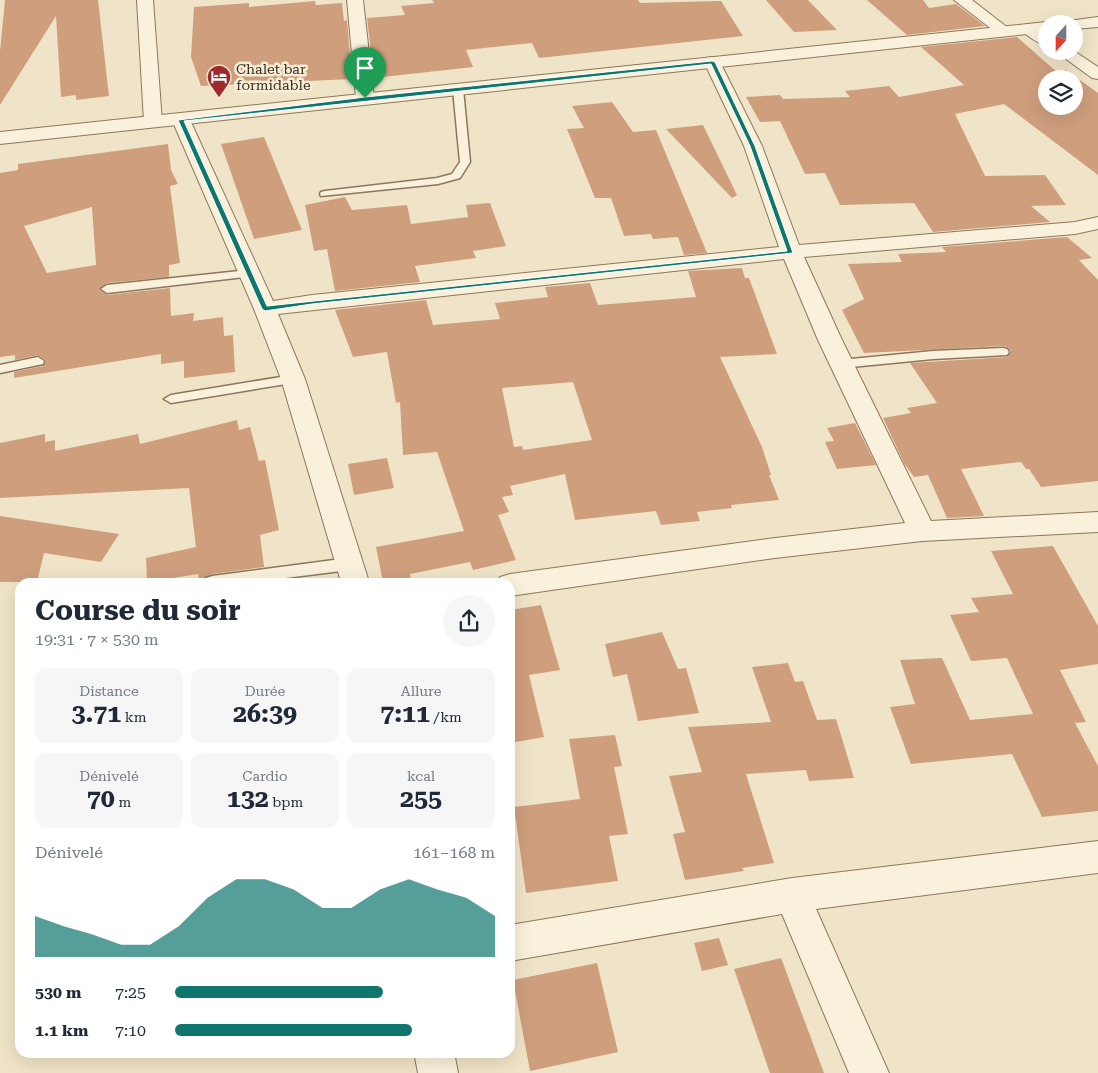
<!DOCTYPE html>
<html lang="fr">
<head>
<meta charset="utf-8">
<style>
	:root { --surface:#fff; --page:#f6f6f7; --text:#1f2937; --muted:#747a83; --accent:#0f766e }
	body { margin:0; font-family:"Roboto Serif",serif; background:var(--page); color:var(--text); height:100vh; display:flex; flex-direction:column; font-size:19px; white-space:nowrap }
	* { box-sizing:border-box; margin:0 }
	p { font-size:16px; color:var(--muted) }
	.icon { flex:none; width:28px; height:28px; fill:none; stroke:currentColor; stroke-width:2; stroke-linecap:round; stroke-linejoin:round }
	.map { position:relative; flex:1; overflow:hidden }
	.details { position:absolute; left:15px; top:578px; width:500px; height:480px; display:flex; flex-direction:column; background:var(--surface); border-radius:15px; box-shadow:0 5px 20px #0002 }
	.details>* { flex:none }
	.needle { width:32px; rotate:201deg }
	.buttons { position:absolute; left:1038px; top:15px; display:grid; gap:10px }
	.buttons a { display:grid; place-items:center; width:45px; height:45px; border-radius:50%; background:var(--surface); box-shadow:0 5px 20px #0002; font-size:25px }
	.pin { position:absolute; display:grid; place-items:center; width:42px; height:42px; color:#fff; margin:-51px -21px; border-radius:50% 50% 50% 0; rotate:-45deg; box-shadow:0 0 5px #0007 }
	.pin .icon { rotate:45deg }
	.round { display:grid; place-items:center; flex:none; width:52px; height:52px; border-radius:26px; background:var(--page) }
	.summary { display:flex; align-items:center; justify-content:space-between; height:85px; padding:0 20px }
	h1 { font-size:28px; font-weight:700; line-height:38px }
	.figures { display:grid; grid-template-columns:repeat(3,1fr); gap:8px; height:85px; padding:5px 20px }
	.figures div { display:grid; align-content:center; border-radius:12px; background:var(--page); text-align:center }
	.figures b { font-size:25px; font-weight:700 }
	.figures small { font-size:14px; font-weight:400 }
	.figures p { font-size:14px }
	.chart { height:140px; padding:10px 20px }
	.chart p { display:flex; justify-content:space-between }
	.chart svg { width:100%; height:90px; margin-top:5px; fill:var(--accent); opacity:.7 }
	ul { padding:0 20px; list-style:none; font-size:16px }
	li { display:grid; grid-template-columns:80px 60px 1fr; align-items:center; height:38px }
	li i { height:12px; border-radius:6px; background:var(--accent) }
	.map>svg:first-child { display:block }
	.building { fill:#cf9f7d; fill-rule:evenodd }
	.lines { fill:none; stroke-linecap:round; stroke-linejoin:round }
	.service-casing { stroke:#8d765c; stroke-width:3 }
	.minor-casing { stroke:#8d765c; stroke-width:2 }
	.tertiary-casing { stroke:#8d765c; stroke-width:2 }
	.service { fill:#faf1dc; fill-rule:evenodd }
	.minor { fill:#faf1dc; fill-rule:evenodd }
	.tertiary { fill:#faf1dc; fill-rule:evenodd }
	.route { fill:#0f766e; stroke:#fff; fill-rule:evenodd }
	.labels { text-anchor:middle; stroke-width:5; stroke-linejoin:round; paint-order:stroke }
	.far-poi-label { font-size:14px; fill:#3d2e20; stroke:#f7eed8; text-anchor:start }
</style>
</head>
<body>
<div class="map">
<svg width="1098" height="1073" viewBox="0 0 1098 1073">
	<rect width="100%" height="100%" fill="#f0e4c8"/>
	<!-- building -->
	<g class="building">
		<path d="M5,0H98L109,96L76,100V95L61,97L56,16L0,105V51Z"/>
		<path d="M432,0H638L640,3L721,1L743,36L539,58L532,43L466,50L473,67L374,78L367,18L405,15L401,6L434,3Z"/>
		<path d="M766,0H808L837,30L794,32Z"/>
		<path d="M867,0H923L929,8L956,4L985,26L907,35Z"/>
		<path d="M315,1L316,5L342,3L344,21L347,20L352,79L201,86L191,57L194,7L249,3V7Z"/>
		<path d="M1017,37L1057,72L1066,70L1098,93V175L1004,104L955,114L985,176L1045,175L1066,205L1031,206L1050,222L933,232L914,203L840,205L825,173L805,174L780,121L760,122L746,97L780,95L783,99L850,97L845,91L889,86L899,97L964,85L921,47ZM1046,79H1074V106H1046Z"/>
		<path d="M612,102L633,132L656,130L707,253L684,255L678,237L653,239L651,234L624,236L611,198H595L567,129L584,128L572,106Z"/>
		<path d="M703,125L737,195L732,198L666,129Z"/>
		<path d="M264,137L302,230L254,239L221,144Z"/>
		<path d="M168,144L171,170L178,184L170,186L180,263L169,265V277L107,283L99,290L107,295L170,288L171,316L194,313L193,321L223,317L224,336L233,335L235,372L184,378V361L161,364V354L14,378V372L43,366L46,360L38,355L15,360V355L0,357V173L18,170V164ZM92,207L96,265L47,273L24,226Z"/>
		<path d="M345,197L352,210L407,205L411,224L468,217L466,205L490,203L506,246L473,251L476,258L415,266L420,282L335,291L327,249L314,251L305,205Z"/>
		<path d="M1067,237L1092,258L1079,260L1098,280V481L1041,487L1029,469H1026L1021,462L961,469L984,516L947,518L928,475L914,477L904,463L883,418L911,413L907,408L937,403L910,363L1007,357L1011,351L1007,347L1003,346L864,353L842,310L864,299L848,264L902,262L898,254L946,252L942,247Z"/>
		<path d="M742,268L745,278H749L777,354L720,357L762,447L771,475H769L779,500L731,505L732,508L697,512L700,521L661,525L656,511L575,520L565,474L510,486L513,495L502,497L509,512L498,515L516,560L473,570L470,562L410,574L411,582H383L376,547L464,531L437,452L403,455L400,402L396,403L387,352L353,357L335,310L426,300L433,325L500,319L495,303L548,297L545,287L590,283L598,305L696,297L688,271ZM573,382L592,440L523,450L522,446L514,447L502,388Z"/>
		<path d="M237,420L239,430L250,427L259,461L265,460L279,530L260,535L264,567L212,574L199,581L198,574L147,582L146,558L196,547L189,488L0,498V443L45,434V442L55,440V451L138,434L140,444Z"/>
		<path d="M855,423L876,465L837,469L825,442L834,441L827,428Z"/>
		<path d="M387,458L394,488L354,495L348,464Z"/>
		<path d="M0,516L119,534L101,562L44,553L37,582H0Z"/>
		<path d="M1053,546L1098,626V664L1060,670L1086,722L1075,723L1098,766V811L1042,817L1012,754L911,764L890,707L915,704L900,660L942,658L970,720L1033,714L1007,658L971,661L950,615L979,612L971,598L1013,594L991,551Z"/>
		<path d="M541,605L560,670L529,675L544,737L510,743V610Z"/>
		<path d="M662,632L678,669L686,668L699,713L638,721L627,674L613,677L605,644Z"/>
		<path d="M788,663L795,682L803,681L817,720L836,719L854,778L809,781L806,770L746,774L774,863L742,868L744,871L685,880L673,834L685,832L669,776L702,772L688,727L771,722L752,667Z"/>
		<path d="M615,735L622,766L614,767L628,834L609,836L618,881L526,893L514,807L580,799L569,739Z"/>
		<path d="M719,938L728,965L702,971L694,943Z"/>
		<path d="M781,958L824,1073H770L734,969Z"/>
		<path d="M597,963L618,1052L530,1071L513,980Z"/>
	</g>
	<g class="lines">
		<defs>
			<g id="service">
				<path d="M458,86L463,89L470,162L460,178L438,184L321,196L320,194L321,192L325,191L437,178L452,174L460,162L453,89Z"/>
				<path d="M249,270L253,272L255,274L253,276L107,293L101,289L107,285Z"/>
				<path d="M1003,348L1007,349L1009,352L1007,355L933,359L841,368L835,364L841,360L933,351Z"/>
				<path d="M38,357L44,361L43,364L0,373V365Z"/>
				<path d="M293,375L298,376L300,379L298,382L171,403L164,399L171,395Z"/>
				<path d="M349,558L354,560L357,564L354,568L349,570L253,582H204L206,578L212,576Z"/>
			</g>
			<g id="minor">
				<path d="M137,0H153L162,122L159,126L153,127L147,126L144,122Z"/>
				<path d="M347,0H363L374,98L371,102L365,103L359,102L356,98Z"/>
				<path d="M954,0H972L1012,31L1010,34H998Z"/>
				<path d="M1029,24L1046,33V45C1038,43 1026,36 1021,29L1023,26Z"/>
				<path d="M1055,51H1074L1098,67V79L1092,78Z"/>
				<path d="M712,57L718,58L762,146L799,245L1075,222L1098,217V229L1075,234L804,257L842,340L931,521L1098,512V532L922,541L775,558L510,596V582H497L500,577L510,574L775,538L905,523L818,340L784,259L278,314L305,379L369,582H341L281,379L254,309L172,120L175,116L181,115L187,116L190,120L273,301L312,295L779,247L744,146L704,62L706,58Z"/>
				<path d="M1098,841V873L816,909L889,1073H849L782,914L510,961V925L792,878Z"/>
				<path d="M414,1052H454L458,1073H418Z"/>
			</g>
			<g id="tertiary">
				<path d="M1098,17V27L1074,29V24H1066L1068,21Z"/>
				<path d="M1046,22L1052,24H1046V32L0,144V132Z"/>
			</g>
		</defs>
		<!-- service casing -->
		<use href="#service" class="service-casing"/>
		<!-- minor casing -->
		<use href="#minor" class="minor-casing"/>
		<!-- tertiary casing -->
		<use href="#tertiary" class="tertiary-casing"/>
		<!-- service -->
		<use href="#service" class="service"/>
		<!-- minor -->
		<use href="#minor" class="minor"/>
		<!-- tertiary -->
		<use href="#tertiary" class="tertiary"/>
	</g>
	<!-- route -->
	<path class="route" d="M712,61L715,62L755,146L793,253L312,304L265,311L262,309L178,120L365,97ZM711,64L750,146L787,251L267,306L184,121Z"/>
	<!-- icons -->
	<defs>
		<symbol id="hotel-pin" viewBox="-11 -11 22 30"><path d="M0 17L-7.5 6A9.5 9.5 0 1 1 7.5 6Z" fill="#9e2a2b" stroke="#f7eed8"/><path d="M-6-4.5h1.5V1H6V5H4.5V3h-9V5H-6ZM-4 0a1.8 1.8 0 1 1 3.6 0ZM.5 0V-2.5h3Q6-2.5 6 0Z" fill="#fff"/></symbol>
	</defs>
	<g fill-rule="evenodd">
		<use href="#hotel-pin" x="205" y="63" width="28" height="38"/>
	</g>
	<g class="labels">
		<!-- far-poi labels -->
		<g class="far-poi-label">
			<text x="236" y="74">Chalet bar<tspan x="236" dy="16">formidable</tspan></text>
		</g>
	</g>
</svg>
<div class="buttons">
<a><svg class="needle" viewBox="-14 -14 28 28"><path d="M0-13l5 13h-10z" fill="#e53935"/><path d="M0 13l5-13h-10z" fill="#747a83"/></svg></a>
<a><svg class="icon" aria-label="layers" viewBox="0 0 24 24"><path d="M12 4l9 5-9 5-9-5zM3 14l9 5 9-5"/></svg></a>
</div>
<div class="pin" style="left:365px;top:98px;background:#1e9e55"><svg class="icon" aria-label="arrive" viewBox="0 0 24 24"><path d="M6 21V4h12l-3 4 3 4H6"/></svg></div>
<section class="details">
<div class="summary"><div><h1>Course du soir</h1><p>19:31 · 7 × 530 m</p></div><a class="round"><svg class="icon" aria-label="share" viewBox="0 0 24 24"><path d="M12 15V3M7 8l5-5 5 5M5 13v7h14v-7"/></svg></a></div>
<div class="figures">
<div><p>Distance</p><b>3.71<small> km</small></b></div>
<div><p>Durée</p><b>26:39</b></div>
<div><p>Allure</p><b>7:11<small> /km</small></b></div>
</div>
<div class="figures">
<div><p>Dénivelé</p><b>70<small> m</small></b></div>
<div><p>Cardio</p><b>132<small> bpm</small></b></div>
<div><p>kcal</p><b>255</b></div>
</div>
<div class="chart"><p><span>Dénivelé</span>161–168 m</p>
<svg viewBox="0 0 160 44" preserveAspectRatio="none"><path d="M0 44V24L10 29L20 33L30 38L40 38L50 29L60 15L70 6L80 6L90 11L100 20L110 20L120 11L130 6L140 11L150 15L160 24V44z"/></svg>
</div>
<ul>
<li><b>530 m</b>7:25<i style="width:65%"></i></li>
<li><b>1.1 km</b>7:10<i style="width:74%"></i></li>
</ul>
</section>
</div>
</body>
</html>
